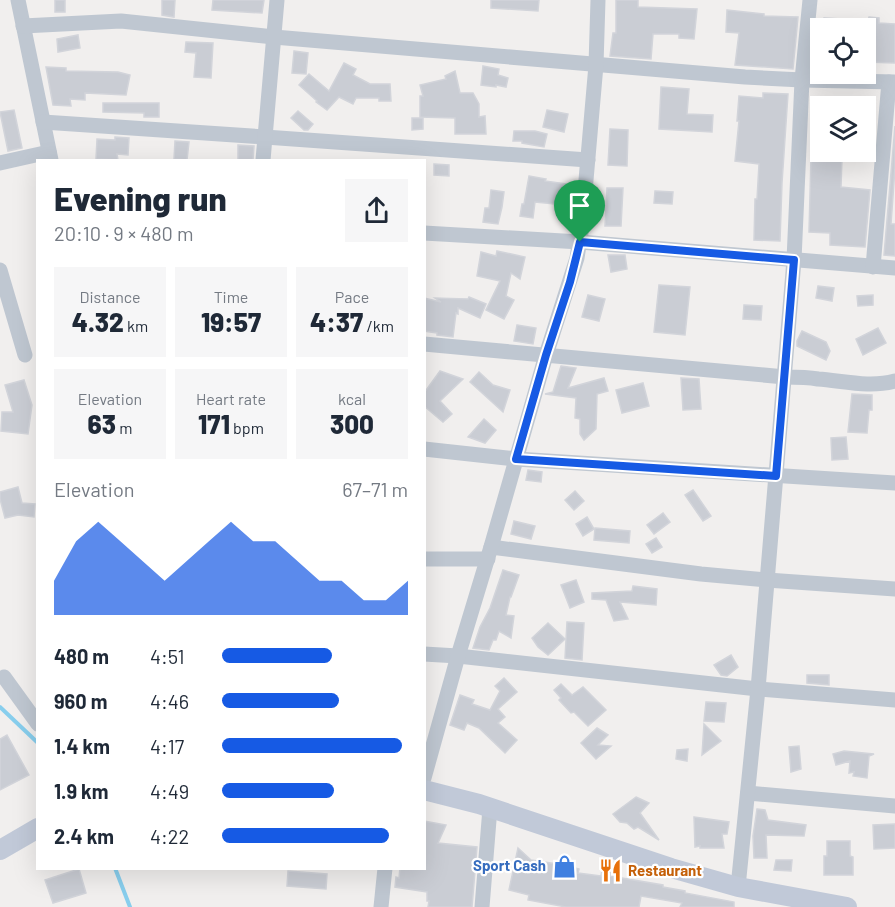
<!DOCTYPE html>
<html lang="en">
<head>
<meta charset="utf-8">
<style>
	:root { --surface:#fff; --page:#f6f6f7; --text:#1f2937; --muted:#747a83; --accent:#165ae4 }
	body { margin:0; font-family:Barlow,sans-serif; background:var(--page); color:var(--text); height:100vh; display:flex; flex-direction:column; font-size:22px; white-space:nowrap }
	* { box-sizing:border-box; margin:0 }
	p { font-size:20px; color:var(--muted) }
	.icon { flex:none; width:33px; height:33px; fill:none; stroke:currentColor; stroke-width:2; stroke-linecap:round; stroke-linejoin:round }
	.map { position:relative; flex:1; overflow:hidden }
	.drawer { position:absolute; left:36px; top:159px; width:390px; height:711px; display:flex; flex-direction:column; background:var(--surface); border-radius:0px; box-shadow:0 6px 24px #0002 }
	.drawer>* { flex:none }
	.controls { position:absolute; left:810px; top:18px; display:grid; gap:12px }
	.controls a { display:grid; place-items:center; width:66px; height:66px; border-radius:0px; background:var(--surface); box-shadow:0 6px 24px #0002; font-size:30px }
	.pin { position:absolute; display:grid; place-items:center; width:51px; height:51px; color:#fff; margin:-62px -26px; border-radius:50% 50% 50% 0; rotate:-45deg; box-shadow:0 0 6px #0007 }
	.pin .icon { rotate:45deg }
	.round { display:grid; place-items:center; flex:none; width:63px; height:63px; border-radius:0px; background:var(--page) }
	.headline { display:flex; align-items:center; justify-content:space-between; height:102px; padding:0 18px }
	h1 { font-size:33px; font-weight:800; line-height:45px }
	.metrics { display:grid; grid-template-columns:repeat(3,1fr); gap:9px; height:102px; padding:6px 18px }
	.metrics div { display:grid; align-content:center; border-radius:0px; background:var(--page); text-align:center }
	.metrics b { font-size:26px; font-weight:800 }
	.metrics small { font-size:16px; font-weight:400 }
	.metrics p { font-size:16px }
	.chart { height:168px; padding:12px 18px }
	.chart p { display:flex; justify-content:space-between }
	.chart svg { width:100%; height:108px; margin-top:6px; fill:var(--accent); opacity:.7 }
	ul { padding:0 18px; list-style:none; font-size:20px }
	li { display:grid; grid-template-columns:96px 72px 1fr; align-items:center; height:45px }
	li i { height:15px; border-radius:8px; background:var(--accent) }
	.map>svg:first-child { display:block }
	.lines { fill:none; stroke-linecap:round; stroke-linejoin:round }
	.stream { stroke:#88ceed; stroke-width:4 }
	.building { fill:#cacdd4; stroke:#d2d4da; stroke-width:1.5 }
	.street { stroke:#bfc7d1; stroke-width:15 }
	.secondary { stroke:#c1c9d8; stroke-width:20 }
	.route-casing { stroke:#fff; stroke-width:12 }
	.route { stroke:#165ae4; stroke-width:8 }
	.labels { text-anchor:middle; stroke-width:4.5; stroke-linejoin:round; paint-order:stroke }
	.shop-label { font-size:15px; font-weight:bold; fill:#366cbe; stroke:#fff; text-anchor:end }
	.food-label { font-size:15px; font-weight:bold; fill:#c56008; stroke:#fff; text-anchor:start }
</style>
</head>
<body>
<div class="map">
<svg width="895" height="907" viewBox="0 0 895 907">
	<rect width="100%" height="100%" fill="#f1efee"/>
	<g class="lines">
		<!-- stream -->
		<g class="stream">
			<path d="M0,707L38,743"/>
			<path d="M115,868L130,907"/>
		</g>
	</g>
	<!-- building -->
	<g class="building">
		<rect x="55" y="0" width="10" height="12"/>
		<path d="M162,0H175L174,17L162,15Z"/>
		<path d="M213,0H264L262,13L212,10Z"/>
		<path d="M491,0H539L538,11L491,8Z"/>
		<path d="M616,0H638V7L697,9L694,39L679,38V34H653L651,59L610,56L613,33H616Z"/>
		<path d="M727,10L764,14V16L798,17L793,69L735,65L739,33L726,32Z"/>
		<path d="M869,17L879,18V23L895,24V63L866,62V21H868Z"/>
		<path d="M824,18L860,20L859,28H824Z"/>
		<path d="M78,35L80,48L58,52L57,39Z"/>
		<path d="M186,42L213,43L211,78L194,77L196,53L185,52Z"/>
		<path d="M294,51L308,53L306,74L292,73Z"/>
		<path d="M344,63L356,69L353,75L370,84H390L391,101H379V98H356L353,104L339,97L327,110L316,102L317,101L299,85L309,74L329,91Z"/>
		<path d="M483,66L499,69L498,75L508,78L506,87L496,85V87L481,85Z"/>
		<path d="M46,67L66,68V71L118,72L130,75L126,95L85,93V100L70,99L71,106L53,105Z"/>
		<path d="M455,71L460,93H473L479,104V117L485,116L486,134H455V118L420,117V96H423L420,85L446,79L445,76Z"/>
		<path d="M661,87L689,89L687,114L713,115L712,132L659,129Z"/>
		<path d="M763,93L788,94L782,183L780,241L754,240L755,199H757L759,164L735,161L739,121H737L739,96L763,98Z"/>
		<path d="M103,103H159V117H144V113L103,112Z"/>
		<path d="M14,110L22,148L8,151L0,112Z"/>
		<path d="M547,110L568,114L564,132L543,127Z"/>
		<path d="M298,111L313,124L308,130H304L291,118Z"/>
		<path d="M412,118H423V129L412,130Z"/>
		<path d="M895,126V168L891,224H895V256L884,255Z"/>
		<path d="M610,129L628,130L627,166L608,165Z"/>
		<path d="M514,131H535L547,134L544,147L522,143V141H513Z"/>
		<path d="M115,137L129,138L128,155L117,154L118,160L96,159L97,139L115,140Z"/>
		<path d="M175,141L189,142L187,160L174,159Z"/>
		<path d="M238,145L254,146L253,160H238Z"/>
		<path d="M811,157L842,158L841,187L870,190L865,247L830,245V233L809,232Z"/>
		<path d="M434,164L449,165V176L434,175Z"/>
		<path d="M529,176L546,179L545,181L566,184L564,205L535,202L533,218L520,216L522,204H524Z"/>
		<path d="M607,188H623L621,226H605Z"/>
		<path d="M491,190L504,192L502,207L498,224L483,222L485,208H489Z"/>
		<path d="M655,191L673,192L672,204L654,203Z"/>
		<path d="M497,251L525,257L520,279L511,273L506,296L514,300L504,319L486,310L500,281L477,276L481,252L496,256Z"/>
		<path d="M608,255H625L627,269L611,272Z"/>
		<path d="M659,285L690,287L685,335L654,332Z"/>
		<path d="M818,286L834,288L832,301L816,298Z"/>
		<path d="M588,295L605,299L599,321L582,317Z"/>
		<path d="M873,295V305L858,306L857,296Z"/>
		<path d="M469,297L486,304L480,318L458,308V314L456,313L453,337L437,335V333L424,331V298L441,302L435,298L468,299Z"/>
		<path d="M744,305L762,306L761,320L743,319Z"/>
		<path d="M517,325L536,328L533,344L514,341Z"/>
		<path d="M878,328L886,343L863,355L856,339Z"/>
		<path d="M802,331L826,342L830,351L826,360L797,346V341Z"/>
		<path d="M561,366L576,368L568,388L604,378L608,391L597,394L596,429L584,440L580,434V419L575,418L576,398L545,394L553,392Z"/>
		<path d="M440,371L463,379L440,401L452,414L443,422L424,406V393Z"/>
		<path d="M479,372L493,385L510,390L503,412L470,382Z"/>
		<path d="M681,378L699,379L701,409L683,410Z"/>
		<path d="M24,380L32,405L28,434L1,431L2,412H13L5,385Z"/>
		<path d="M643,383L649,406L622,413L616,390Z"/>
		<path d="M852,394L872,395V410H869L867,433L848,432Z"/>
		<path d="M484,419L496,430L485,443L468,437Z"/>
		<path d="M846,437L848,459L832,460L831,438Z"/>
		<path d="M528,470L542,472L541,482L526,480Z"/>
		<path d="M18,487L22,503L35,504L34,517L18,515L5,518L0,499V492Z"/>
		<path d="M693,490L711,516L703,521L685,495Z"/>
		<path d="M575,491L584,501L574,510L565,500Z"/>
		<path d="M663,513L670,522L654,534L647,525Z"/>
		<path d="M587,517L594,529L583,536L576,524Z"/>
		<path d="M514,521L535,526L531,539L511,534Z"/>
		<path d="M595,528L630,531L629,543L594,540Z"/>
		<path d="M656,538L662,547L652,553L646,544Z"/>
		<path d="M503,570L519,575L511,597H510L506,615L514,616L511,638L499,631L496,640H493L489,650L473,648L480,627L490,608Z"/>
		<path d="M576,580L584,602L570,608L561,585Z"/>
		<path d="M633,586L657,589L656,605L620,602L628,619L614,621L606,600L592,599V593L632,591Z"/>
		<path d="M567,622L584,623L582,660L565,658Z"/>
		<path d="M548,623L565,639L548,655L538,647L532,638Z"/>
		<path d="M731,655L738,667L727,676L721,675L714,665Z"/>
		<path d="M807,675H829V685L807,683Z"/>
		<path d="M504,678L517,692L498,709L505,717L498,723L517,740L505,753L479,728L467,723L464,730L450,725L460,695L474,700L472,704L490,710L500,691L495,686Z"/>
		<path d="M561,684L572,695L583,687L606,710L588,726L574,712L571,713L559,700L561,698L554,690Z"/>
		<path d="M706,702L726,703L724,722L704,721Z"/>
		<path d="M704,724L721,741L702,755Z"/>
		<path d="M597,728L608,735L598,745L611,746L596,759L581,743Z"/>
		<path d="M7,735L29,775L0,790V739Z"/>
		<path d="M799,746L801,769L791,772L789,747Z"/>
		<path d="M688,749L687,761L676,759L677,750Z"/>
		<path d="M844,751L874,754L869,756L867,778L853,776L854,772L849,773L850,761L836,765L833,754Z"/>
		<path d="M636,797L649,803L640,813L659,840L638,827L634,829L627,823L620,822L613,814Z"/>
		<path d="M757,809L765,810L768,820L806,825L804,836L766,835L767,858H754L753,836Z"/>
		<path d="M694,817L729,822L727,834H722L724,848H700V846L695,847Z"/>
		<path d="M424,821L446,825L438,843L477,847L472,907H428L429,901H427V892L395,887L396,877L399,878L400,868H424Z"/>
		<path d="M895,824V848L874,849L873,825Z"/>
		<path d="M827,841H850V856L853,857V875H824V856H827Z"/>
		<path d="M518,848L531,860L564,865L579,869L578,873L601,876L604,858L611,861L610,876L663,885V887L685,891V893L734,902V907H680L682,903L641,896L639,907H566L528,900L529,895L509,890Z"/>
		<path d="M776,860H792L791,871L774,870Z"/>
		<path d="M79,869L86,893L53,903L45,880Z"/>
		<path d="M288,871L327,874L326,889L287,886Z"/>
	</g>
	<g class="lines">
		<!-- street -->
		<g class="street">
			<path d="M18,0L51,160"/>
			<path d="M23,26L121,21L274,37L745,77L802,80L895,82"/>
			<path d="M43,122L265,137L588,160"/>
			<path d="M263,160L277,0"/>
			<path d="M0,163L49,152"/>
			<path d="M424,233L580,242L895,268"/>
			<path d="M873,267L889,82"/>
			<path d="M0,270L25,355"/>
			<path d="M424,344L785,377C796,377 807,377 818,379C844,381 870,388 895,381"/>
			<path d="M424,449L516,459L895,483"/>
			<path d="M491,547L701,574L767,580L895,589"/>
			<path d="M424,559H488"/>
			<path d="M424,654L458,656L758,689L895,700"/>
			<path d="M4,677L38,724"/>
			<path d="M424,778L458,656L491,547L546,355L577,258L582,226L596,65L598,0"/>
			<path d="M748,793L895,806"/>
			<path d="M738,887L758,689L794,260L802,80L810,0"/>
			<path d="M381,907L385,868"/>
			<path d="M482,907L490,808"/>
		</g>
		<!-- secondary -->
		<g class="secondary">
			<path d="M424,790L479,804L671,868L738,887L847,907"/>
			<path d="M0,850L38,828"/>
		</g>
	</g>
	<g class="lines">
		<defs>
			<path id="route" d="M580,242L794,260L776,476L516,459L546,355L570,282Z"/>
		</defs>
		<!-- route casing -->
		<use href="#route" class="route-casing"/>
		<!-- route -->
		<use href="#route" class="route"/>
	</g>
	<!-- icons -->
	<defs>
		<symbol id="shop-bare" viewBox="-9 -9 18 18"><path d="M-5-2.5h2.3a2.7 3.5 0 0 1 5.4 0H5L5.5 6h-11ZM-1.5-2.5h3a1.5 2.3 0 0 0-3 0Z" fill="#3f7fe0" stroke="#fff" stroke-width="2.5" paint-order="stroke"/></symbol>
		<symbol id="restaurant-bare" viewBox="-9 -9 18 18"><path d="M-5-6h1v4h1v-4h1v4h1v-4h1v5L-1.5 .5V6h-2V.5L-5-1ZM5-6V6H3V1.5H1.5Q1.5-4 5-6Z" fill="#e8710a" stroke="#fff" stroke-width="2.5" paint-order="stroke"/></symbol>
	</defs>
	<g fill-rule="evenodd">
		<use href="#shop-bare" x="548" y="850" width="33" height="33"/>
		<use href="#restaurant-bare" x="594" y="854" width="33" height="33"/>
	</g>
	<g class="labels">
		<!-- shop labels -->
		<g class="shop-label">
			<text x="546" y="871">Sport Cash</text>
		</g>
		<!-- food labels -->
		<g class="food-label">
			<text x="628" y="876">Restaurant</text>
		</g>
	</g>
</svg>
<div class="controls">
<a><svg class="icon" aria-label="locate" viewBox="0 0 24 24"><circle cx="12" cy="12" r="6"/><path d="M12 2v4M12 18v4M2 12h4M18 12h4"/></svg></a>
<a><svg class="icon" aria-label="layers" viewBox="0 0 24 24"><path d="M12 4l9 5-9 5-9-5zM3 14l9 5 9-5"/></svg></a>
</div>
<div class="pin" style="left:580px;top:242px;background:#1e9e55"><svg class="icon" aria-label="arrive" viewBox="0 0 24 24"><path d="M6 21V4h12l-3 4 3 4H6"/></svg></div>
<section class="drawer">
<div class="headline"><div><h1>Evening run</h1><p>20:10 · 9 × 480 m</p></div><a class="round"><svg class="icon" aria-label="share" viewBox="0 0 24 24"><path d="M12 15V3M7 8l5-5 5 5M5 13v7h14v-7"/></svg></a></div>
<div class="metrics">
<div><p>Distance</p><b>4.32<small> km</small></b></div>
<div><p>Time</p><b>19:57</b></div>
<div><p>Pace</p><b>4:37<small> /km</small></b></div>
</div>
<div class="metrics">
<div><p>Elevation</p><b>63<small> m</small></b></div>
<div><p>Heart rate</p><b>171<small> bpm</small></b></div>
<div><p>kcal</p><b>300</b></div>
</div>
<div class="chart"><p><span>Elevation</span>67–71 m</p>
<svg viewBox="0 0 160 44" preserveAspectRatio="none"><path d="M0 44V30L10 14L20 6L30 14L40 22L50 30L60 22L70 14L80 6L90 14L100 14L110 22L120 30L130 30L140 38L150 38L160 30V44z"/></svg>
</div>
<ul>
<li><b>480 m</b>4:51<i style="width:59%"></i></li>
<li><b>960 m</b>4:46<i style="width:63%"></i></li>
<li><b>1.4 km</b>4:17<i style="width:97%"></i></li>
<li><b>1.9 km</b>4:49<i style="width:60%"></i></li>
<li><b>2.4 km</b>4:22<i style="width:90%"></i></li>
</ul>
</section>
</div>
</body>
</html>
